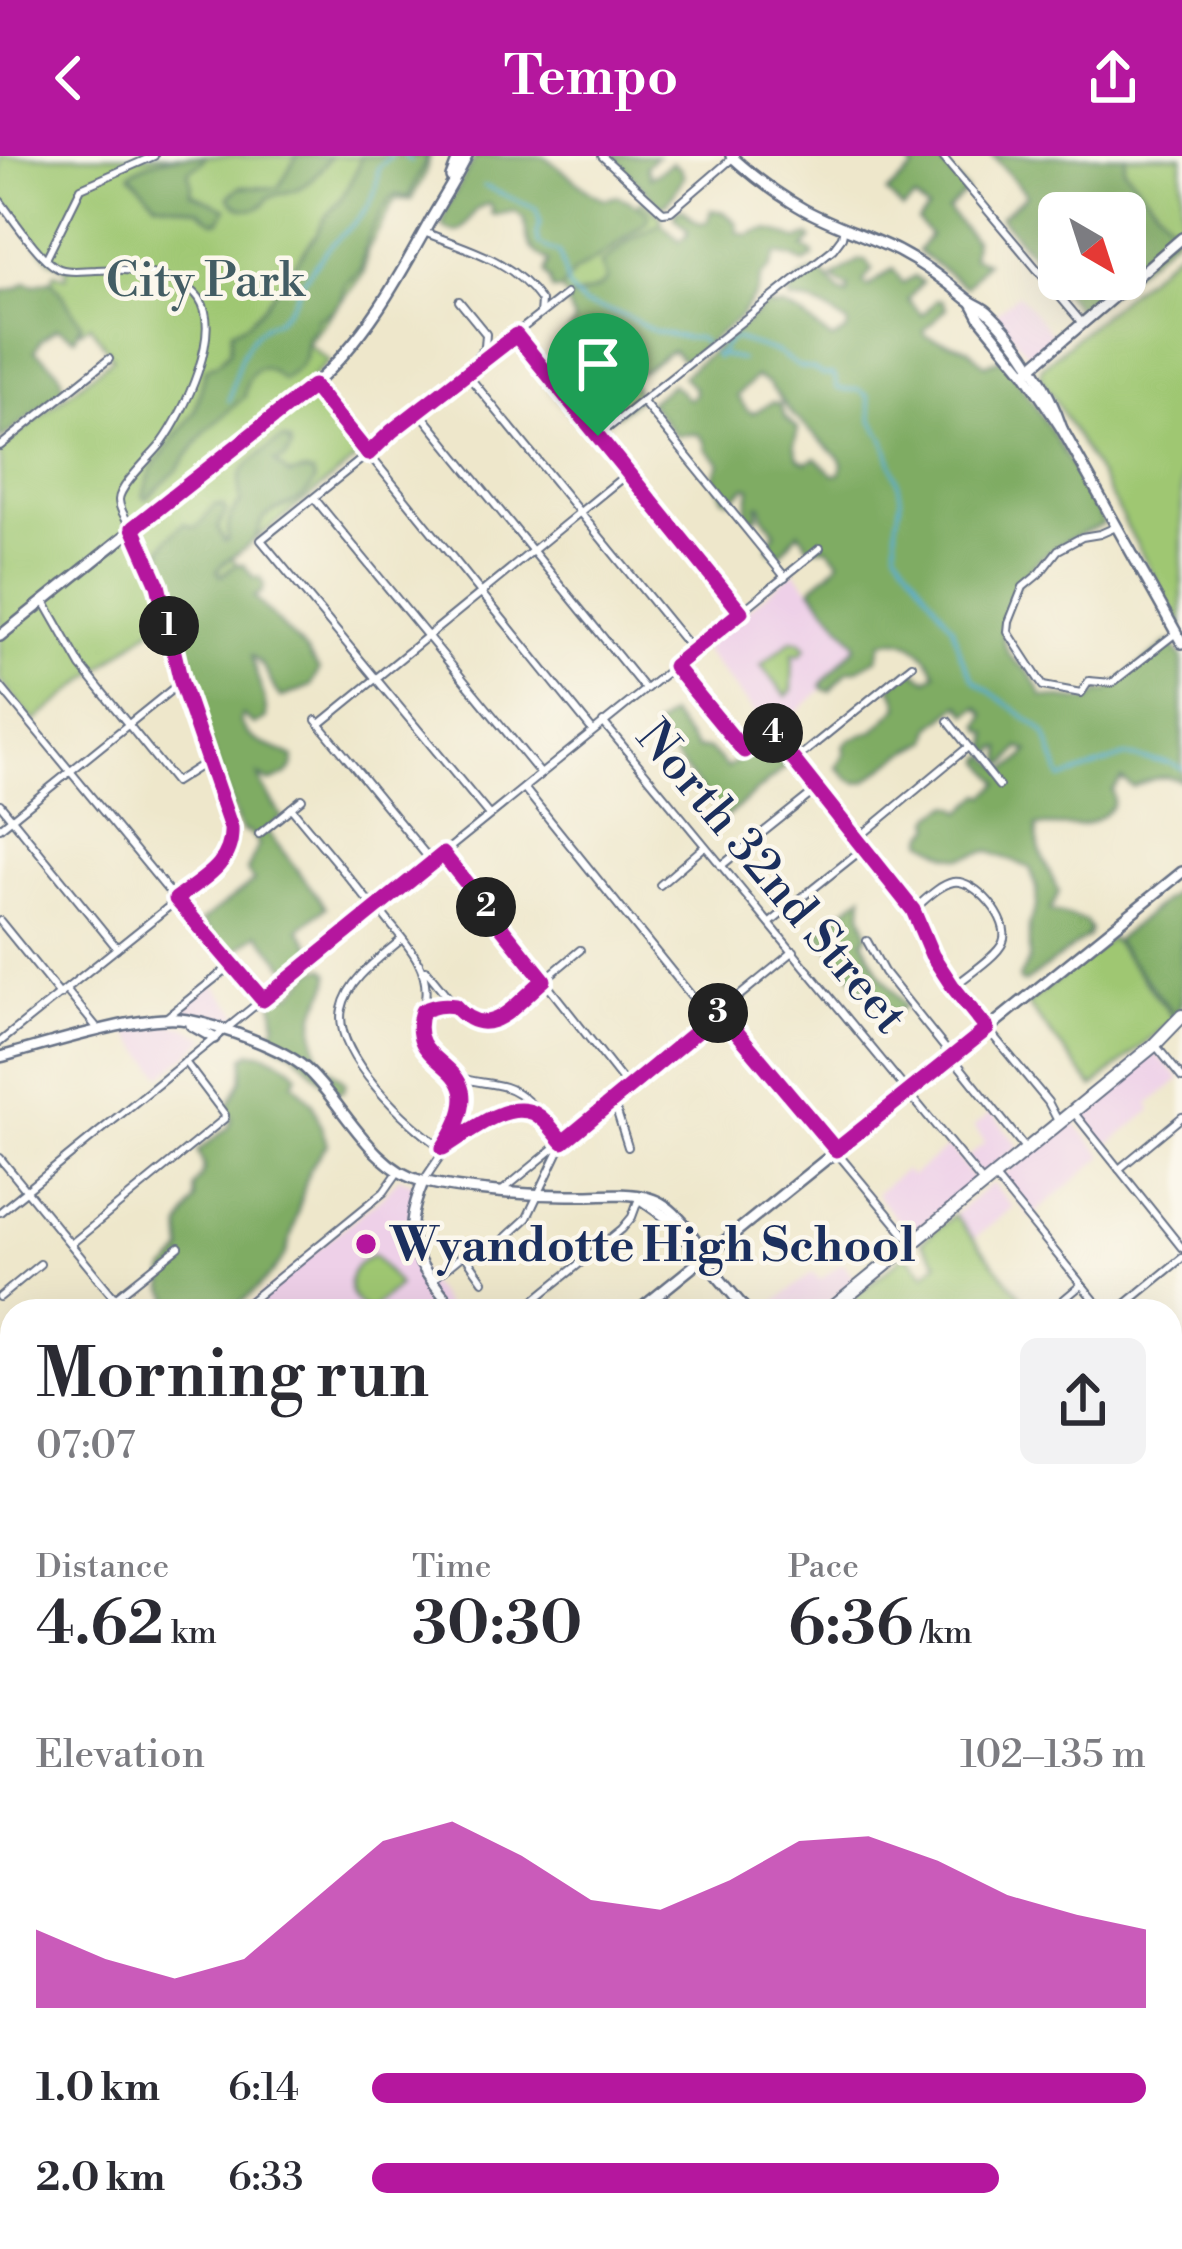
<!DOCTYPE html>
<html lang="en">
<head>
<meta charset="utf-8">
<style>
	:root { --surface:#fff; --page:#f2f2f3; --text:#2b2b33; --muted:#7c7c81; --accent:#b5179e }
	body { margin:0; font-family:"Libre Bodoni",serif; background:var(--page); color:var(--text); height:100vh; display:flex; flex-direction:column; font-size:45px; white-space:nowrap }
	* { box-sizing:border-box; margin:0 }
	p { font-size:39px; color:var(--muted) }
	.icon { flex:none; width:66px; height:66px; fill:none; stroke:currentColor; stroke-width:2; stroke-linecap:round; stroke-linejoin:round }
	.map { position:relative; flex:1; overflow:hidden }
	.panel { position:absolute; left:0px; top:1143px; width:1182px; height:951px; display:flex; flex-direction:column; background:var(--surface); border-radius:36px 36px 0 0; box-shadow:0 12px 48px #0002 }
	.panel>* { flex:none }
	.needle { width:78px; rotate:141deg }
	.tools { position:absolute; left:1038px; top:36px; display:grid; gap:24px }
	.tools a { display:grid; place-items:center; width:108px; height:108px; border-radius:18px; background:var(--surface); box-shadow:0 12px 48px #0002; font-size:60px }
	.pin { position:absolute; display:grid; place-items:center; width:102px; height:102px; color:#fff; margin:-123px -51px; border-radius:50% 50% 50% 0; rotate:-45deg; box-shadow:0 0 12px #0007 }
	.pin .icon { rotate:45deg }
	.km { position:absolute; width:60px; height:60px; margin:-30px; border-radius:50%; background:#222; color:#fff; font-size:33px; line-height:60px; text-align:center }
	.round { display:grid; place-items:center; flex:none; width:126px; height:126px; border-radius:18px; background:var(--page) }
	.summary { display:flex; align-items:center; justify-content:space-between; height:204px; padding:0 36px }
	h1 { font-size:66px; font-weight:600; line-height:90px }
	.stats { display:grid; grid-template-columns:repeat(3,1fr); gap:18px; height:204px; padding:12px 36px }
	.stats div { display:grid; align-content:center }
	.stats b { font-size:60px; font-weight:600 }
	.stats small { font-size:33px; font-weight:400 }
	.stats p { font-size:33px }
	.chart { height:336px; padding:24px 36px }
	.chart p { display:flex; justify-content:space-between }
	.chart svg { width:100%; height:216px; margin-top:12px; fill:var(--accent); opacity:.7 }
	ul { padding:0 36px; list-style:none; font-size:39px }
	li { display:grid; grid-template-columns:192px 144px 1fr; align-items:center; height:90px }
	li i { height:30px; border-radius:15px; background:var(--accent) }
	header { display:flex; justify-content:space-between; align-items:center; height:156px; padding:0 36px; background:var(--accent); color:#fff; font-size:54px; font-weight:600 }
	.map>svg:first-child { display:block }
	.built { fill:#eed0e8 }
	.green { fill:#9fc772; stroke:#5d7b68; stroke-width:3 }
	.forest { fill:#7fac64; stroke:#4d6e61; stroke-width:3; fill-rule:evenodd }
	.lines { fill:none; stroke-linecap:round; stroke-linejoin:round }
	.stream { stroke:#57afd4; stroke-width:3 }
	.street-casing { stroke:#656f84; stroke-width:10 }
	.secondary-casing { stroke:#656f84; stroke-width:14 }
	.primary-casing { stroke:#656f84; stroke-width:16 }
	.street { stroke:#fff; stroke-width:6 }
	.secondary { stroke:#fff; stroke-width:9 }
	.primary { stroke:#fff; stroke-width:12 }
	.route-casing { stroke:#fff; stroke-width:24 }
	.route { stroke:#b5179e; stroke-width:15 }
	.poi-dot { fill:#b5179e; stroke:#fbf7ec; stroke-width:4.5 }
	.labels { text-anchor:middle; stroke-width:9; stroke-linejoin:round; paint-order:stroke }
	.park-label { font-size:48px; fill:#435d64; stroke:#fbf7ec }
	.street-label { font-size:48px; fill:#1b2f5e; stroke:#fbf7ec }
	.poi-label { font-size:48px; font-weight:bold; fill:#1b2f5e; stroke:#fbf7ec; text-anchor:start }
</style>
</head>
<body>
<header><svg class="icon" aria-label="back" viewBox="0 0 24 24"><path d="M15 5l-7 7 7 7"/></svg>Tempo<svg class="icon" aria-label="share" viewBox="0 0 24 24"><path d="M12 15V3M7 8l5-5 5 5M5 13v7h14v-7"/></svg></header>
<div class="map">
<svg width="1182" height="2093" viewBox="0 0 1182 2093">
	<rect width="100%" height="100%" fill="#fbf7ec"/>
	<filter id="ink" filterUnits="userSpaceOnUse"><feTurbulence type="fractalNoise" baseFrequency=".00833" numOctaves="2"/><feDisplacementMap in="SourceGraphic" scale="24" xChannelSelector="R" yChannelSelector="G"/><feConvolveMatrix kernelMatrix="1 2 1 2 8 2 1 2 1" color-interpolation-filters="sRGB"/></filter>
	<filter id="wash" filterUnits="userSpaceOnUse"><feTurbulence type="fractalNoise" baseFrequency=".004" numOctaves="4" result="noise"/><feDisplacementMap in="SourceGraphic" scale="48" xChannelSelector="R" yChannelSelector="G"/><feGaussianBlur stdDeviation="2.7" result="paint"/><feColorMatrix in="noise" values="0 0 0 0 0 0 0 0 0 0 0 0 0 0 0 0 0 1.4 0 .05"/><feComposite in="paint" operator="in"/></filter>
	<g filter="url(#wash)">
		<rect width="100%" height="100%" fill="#eee7cb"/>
		<!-- built -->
		<g class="built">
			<path d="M1018,138L1056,183L1031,202L994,158Z"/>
			<path d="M795,415L862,496L776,576L772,572L769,574L701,491Z"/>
			<path d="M213,827L239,858L225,869L180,857V854Z"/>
			<path d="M168,867L186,871L207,882L162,920L127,876Z"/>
			<path d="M1155,896L1180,923L1149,948L1152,954L1105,991L1079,958Z"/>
			<path d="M992,956L1019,991L981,1021L966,1002L985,986L974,970Z"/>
			<path d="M1071,963L1104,1000L1030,1061L1000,1021Z"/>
			<path d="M949,990L976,1026L909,1079L876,1038L904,1014L911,1020Z"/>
			<path d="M399,1021L413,1027L415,1033L406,1083L412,1104L450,1155H242L385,1038Z"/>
			<path d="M992,1027L1013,1051L974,1083L954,1059Z"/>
			<path d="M842,1107L856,1124L819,1155H764L813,1116L820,1124Z"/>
			<path d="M12,1383V1461L0,1469V1393Z"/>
			<path d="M12,1693V1783L0,1793V1703Z"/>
			<path d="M0,2081L81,2082L84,2093H0Z"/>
		</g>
		<!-- green -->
		<g class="green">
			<path d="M0,0H430L424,20L411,44L395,43L367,95L364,117L307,188L329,205L306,227L362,299L232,402L237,408L220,420L216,414L161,457L162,464L34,566L0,524V293L113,202L90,169L80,175L81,167L52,124L55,117L66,121L67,113L50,104L0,41Z"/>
			<path d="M1126,0H1182V74L1086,157L1082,158L1079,155L1115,123H1125V114L1175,74L1124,12Z"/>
			<path d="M642,44L661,60V67L628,85L605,115L607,123C599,137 582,136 569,143L561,134L574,116L604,98L647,65L649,59L637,49Z"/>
			<path d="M1182,90V472L1099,319L1040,219L1042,211Z"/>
			<path d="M792,484L801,486L806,492L800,499L793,497L792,535L786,540L761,509Z"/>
			<path d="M1111,782L1174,863L1093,931L1027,848Z"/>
			<path d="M954,1059L1033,1155H837L906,1098L925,1118L938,1106L921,1086Z"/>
			<path d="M374,1099L399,1129L369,1155C340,1140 345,1109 374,1099Z"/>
		</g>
		<!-- forest -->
		<g class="forest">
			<path d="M179,0H205L202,6L188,15L192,29L191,37L226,53L220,65L213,66L198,54L156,46L130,18C142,6 162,4 179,0Z"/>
			<path d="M297,0H331C307,33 306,31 269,41C260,59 238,56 228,41L240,31L278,32Z"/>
			<path d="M360,0H428L408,42L400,39L392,40C377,63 362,86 361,114L345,128L340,146L332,155L317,163L315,172L307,181L305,201L300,210L283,224C278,221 274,216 269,214C253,206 245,228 245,240L205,276L177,314L146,343L143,340L152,312L195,255L206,213L218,207L230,195L232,175L249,166L265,149L316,79L326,60L340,45L358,11Z"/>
			<path d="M476,0H544L593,38L605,43L618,40L644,53L649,59L647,65L604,98L574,116L561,134H552L550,124L545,117L549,105C524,91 529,88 524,63L515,55L495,59L491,57L493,52L490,48C465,49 469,91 442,70L448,49Z"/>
			<path d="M613,0H657L646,10L650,22L672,7L680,12L684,21L667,48L660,50Z"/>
			<path d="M903,0H935L967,35L948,54L974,84L972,101L986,106L966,131L918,95L930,79L918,65L928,54L915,43L903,53L887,37L914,13Z"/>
			<path d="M993,0H1126L1124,12L1176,74L1125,114V57H1059V123H1115L1079,155L1000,61L1027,39Z"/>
			<path d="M683,53C691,61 697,71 708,65L711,54L724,56L737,67L738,77L749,79C767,68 782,78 798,84L809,80L812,83L804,92L813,97V101L804,107L792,101L776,98L770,113L761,121L757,137L739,162L684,206L672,194L631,223L639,242L617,259L588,236L567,188L566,179L575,166L567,148L569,143C582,136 600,137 607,123L601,108L628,85L661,67L680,85L687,80L688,74L675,61L676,55Z"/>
			<path d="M859,104H865L873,113L863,126L868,131L893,113L903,127L914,120L922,126L908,144L922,159L937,144H942L946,152L924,175L926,180L969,193L985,209L1000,203L1008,209L1051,274L1101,362L1103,368C1086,377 1068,381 1053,393C1023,414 988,459 1008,496C1012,505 1021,509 1028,516C1034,523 1038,531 1042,540L1089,545L1101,535L1107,536L1167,487H1171L1182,502V625C1164,617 1150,623 1133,631L1122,623L1112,634C1115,647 1114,651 1103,659C1081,676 1062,669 1037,670C1035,694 1049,714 1059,736L1050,755L1085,765L1090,774L1088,780L1026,826H1021L1019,822L1029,804V769L1036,751L1037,732L1030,712L988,695L960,702L948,699L924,685L926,678L933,670L931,664L934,659L950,649L957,651L962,656L982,638L986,640L1000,627L983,605L984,601H988L1005,615L1020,605L1029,595L1020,592L1007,608L1003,607L1002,592H997L994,598L989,599V577L983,575L980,569L985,559L978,551L968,558L960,548L932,571L929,585L901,599L866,625L858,627L850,624L837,611L845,598L844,590L850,583L874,575L899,550L896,539L891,532L896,525L912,514L928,524L936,517C927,495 905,478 882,486L878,502L856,514L848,515L830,535L825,534L821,530L824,525L856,490L855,486L811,433C818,422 834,417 839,404L827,391L810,392L799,376L779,399L769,394L768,390L775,376L763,360L761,349H758V360L753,363L746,359L750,332L746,331L730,345L723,341L713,322L720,307L706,293L705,286L698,278L675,279L649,246L672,228L688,243L694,240L695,233L682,220L767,149L776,152L782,150L801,159L832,184L847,175L848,168L825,153L809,146L790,144L789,137C796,125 807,115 821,116L840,136L847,139L849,132L832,122ZM756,221L769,228L791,257L839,302L842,308L840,318L834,319L816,302L806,307L798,302L794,289L798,274L785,261L780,248L772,246L753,257L747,254L737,240Z"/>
			<path d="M52,124L81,167L75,182L57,172L41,184L35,195C49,207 65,214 63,235L0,284V136L18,132L26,126L34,129Z"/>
			<path d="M282,283L290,286L291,293L285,303L275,306L289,319L306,315L313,318L315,326C297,352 291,345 268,359C257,366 262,375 254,384C243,397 226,401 217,415L221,420L237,408L244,409L253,421L260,422L264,429L262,436L254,441L306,495L319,514L311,530L281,542C268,529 272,515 252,500C255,521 268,544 266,563L254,569L243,559L240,565C254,594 272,586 294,602C294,617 282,622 269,626L259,620L263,631L282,661L267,675L326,751L299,773L316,796L291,817L258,777L230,800L201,766L254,725L247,715L259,688L250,677L244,676L239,670L193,542L174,450L163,417L162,393L168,383L184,367L192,371L198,370L215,349H223L226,355L218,372L224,385L228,384C227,371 229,356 241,347C239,339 238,324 242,316C245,309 274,287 282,283Z"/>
			<path d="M670,559L696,592L709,593L727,612L754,593L767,609L778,603L786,611L724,663L653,573Z"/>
			<path d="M1182,730V846L1175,860L1115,785Z"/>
			<path d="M863,739L862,757L868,779L863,784L879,816L905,850L893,859L874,836L868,840L817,776Z"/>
			<path d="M324,812L329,816C332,833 322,837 317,852C312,865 314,887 319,900C325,913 338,916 346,928L343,935L334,937L294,896L273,886L270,878L276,868L273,845L280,837L291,839L314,814Z"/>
			<path d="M251,896C267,896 288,906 298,919L293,926L313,948L327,988L309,1014L287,1095C280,1112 242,1151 224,1155C207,1159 183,1155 165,1155L170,1142L164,1132L165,1115L183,1096L181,1071L195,1044L194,1031L202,1019L204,1011L198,995L229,971L232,962L227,952L242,923L244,901Z"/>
		</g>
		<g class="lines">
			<!-- stream -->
			<g class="stream">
				<path d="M404,0L411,5"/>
				<path d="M484,30L536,53L540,66L536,78L539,88L559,97L569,133L583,148L626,160L654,175L686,182H698L703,186"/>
				<path d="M714,197L717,202L728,185L736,183L778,197L799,211L813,213L823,219H834L838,233L859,234L868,240L872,264L884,283L898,326L901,342L896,370V393L952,470L960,498L974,524L1039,571L1046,579L1061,623L1125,600L1170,607L1182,613"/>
				<path d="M721,199L741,204"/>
				<path d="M229,245C236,214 243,175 278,164C281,159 286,155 290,150C296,143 299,132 304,124C310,115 316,107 322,100C348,67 378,60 378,12L391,0"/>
				<path d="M697,2093L700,2082"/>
			</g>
		</g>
	</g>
	<g filter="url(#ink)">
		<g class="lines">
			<defs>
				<g id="street">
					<path d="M602,0L663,56L671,55L735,0"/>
					<path d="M942,0L1082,167"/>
					<path d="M0,45C12,61 42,107 60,113C71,117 85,114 96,114C124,112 181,117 199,142C223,176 184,257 162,287C152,300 119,330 119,344C119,357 134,373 139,385C146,398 152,413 157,427C168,459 172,492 181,525C194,574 214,623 231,672L232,690L222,708L0,886"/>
					<path d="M424,76C469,94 512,103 541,145L540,158"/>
					<path d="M46,103L81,32L154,0"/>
					<path d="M459,145L486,178L485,191L468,214"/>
					<path d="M516,179L741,456"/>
					<path d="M466,217L693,495"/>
					<path d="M313,229L593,575"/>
					<path d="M558,231L624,176"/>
					<path d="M642,245L785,421"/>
					<path d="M419,255L645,533"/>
					<path d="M598,280L833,93L842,81L844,71"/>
					<path d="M0,290L109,203"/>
					<path d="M314,342L540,617"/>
					<path d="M1116,371L1100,378L1082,381L1058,394L1040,417L1023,431L1009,466L1008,476L1043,530L1081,537L1089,525L1112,527L1176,477"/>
					<path d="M44,445L81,510L175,626L208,605"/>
					<path d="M674,510L744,595L769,576L774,578L913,754L932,799L953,831L1048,946L1059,967"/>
					<path d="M0,530L172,739L263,844"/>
					<path d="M316,564L431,705"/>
					<path d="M948,565L999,630"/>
					<path d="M603,566L983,1027"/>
					<path d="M320,568L628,317"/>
					<path d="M795,604L912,509"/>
					<path d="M524,632L710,863"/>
					<path d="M0,648L117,792"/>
					<path d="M291,652L375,753"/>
					<path d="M489,659L261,384L368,298L392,275L566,138"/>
					<path d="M0,672L181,526"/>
					<path d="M259,678L302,643"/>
					<path d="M857,683L968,591"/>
					<path d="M443,697L627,930"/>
					<path d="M721,710L816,634"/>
					<path d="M660,729L704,691"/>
					<path d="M913,754C924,745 939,729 953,726C975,722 1012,765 1003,786C998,800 965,821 953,831"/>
					<path d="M385,761C405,787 430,809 425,844C424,853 418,863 418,872C419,883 429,896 437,905C443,911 453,916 458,923C479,956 439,999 423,1026"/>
					<path d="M0,765L60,839"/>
					<path d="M770,767L864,692"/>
					<path d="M402,783C380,802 348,823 342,853C332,897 409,971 443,992C473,974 505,944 541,960"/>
					<path d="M867,785L884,816L1025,992"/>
					<path d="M426,814L455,850"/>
					<path d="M66,834L98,873"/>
					<path d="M423,855C468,835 454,874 495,865L580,794"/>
					<path d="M720,856L912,1087"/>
					<path d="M167,861L233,808"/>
					<path d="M1157,891L1182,922"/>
					<path d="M610,946L617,956L628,991"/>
					<path d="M1075,958L1182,1092"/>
					<path d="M0,1002L125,1155"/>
					<path d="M1119,1013L1182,961"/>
					<path d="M996,1023L1103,1155"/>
					<path d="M502,1035L794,795"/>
					<path d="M0,1056L820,392"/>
					<path d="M71,1088L224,963L225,959L185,906"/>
					<path d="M464,1098L483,1125"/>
					<path d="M431,1125L464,1098L491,1092L502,1085L527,1062L563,986C547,968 529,938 505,931C489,926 472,927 456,920"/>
					<path d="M0,1141L40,1108"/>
					<path d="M115,1142L179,1091"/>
					<path d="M238,1155L384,1036L398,1016"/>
					<path d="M521,1155L622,1073L632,1061L639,1042"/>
					<path d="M1050,1155L1081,1129"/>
					<path d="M1117,1155L1182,1102"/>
					<path d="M0,1223L12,1213"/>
					<path d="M1170,1239L1182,1255"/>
					<path d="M1170,1240L1182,1230"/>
					<path d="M0,1241L12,1256"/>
					<path d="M1170,1302L1182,1292"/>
					<path d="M0,1306L12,1297"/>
					<path d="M1170,1325L1182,1336"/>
					<path d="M0,1389L12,1380"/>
					<path d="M1170,1421L1182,1411"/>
					<path d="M0,1473L12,1463"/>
					<path d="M1170,1503L1182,1497"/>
					<path d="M1170,1579L1182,1594"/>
					<path d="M0,1590L12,1580"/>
					<path d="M0,1598L12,1613"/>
					<path d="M1170,1806L1182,1821"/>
					<path d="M1170,1887L1182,1877"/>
					<path d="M1170,1918L1182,1932"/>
					<path d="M0,1955L12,1970"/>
					<path d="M0,2006L12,1996"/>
					<path d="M1170,2026L1182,2041"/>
					<path d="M169,2082L178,2093"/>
					<path d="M253,2082L262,2093"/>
					<path d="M350,2082L358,2093"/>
					<path d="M739,2082L740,2093"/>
					<path d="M839,2082L848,2093"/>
					<path d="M1030,2082L1039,2093"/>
					<path d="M1124,2082L1133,2093"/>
					<path d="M151,2093L164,2082"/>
					<path d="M283,2093L297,2082"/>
					<path d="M397,2093L411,2082"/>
					<path d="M510,2093L524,2082"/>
					<path d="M852,2093L865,2082"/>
					<path d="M969,2093L982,2082"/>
				</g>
				<g id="secondary">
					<path d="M731,0C754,21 778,39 805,54C835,70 868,80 898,95C923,108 945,124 966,142C974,149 982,150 989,157C1020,186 1049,233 1062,273"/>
					<path d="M451,21L459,0"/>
					<path d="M972,147L980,162L1025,217L1062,273L1182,487"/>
					<path d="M1027,215L1182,82"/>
					<path d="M0,480L313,229C365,183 396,127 429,67C442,44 456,23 467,0"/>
					<path d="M191,869L214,882"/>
					<path d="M0,901C46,889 145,856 187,864C219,870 282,891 305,912C342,945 371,1013 422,1025C464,1035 524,1039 568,1039C594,1040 624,1035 649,1042C673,1048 696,1080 703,1101"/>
					<path d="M423,1026C398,1088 417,1107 456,1155"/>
					<path d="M639,1042L670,1064L747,1155"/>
					<path d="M638,1155L1182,716"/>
					<path d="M0,1480L12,1495"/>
					<path d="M1170,1648L1182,1638"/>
					<path d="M1170,1691L1182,1705"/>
					<path d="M0,1694L12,1684"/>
					<path d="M0,2076L12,2077"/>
					<path d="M484,2082L493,2093"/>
					<path d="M624,2093L638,2082"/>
				</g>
				<g id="primary">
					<path d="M829,1155L1153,890L1182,860"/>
					<path d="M0,1800L12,1791"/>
				</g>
			</defs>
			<!-- street casing -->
			<use href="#street" class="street-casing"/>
			<!-- secondary casing -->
			<use href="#secondary" class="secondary-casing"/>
			<!-- primary casing -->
			<use href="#primary" class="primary-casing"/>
			<!-- street -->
			<use href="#street" class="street"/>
			<!-- secondary -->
			<use href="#secondary" class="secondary"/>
			<!-- primary -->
			<use href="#primary" class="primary"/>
		</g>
	</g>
	<g class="lines" filter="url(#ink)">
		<defs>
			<path id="route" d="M516,179L741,456L674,510L744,595L769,576L773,578L913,754L932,799L953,831L987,873L836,994L720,856L563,986C554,976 546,963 534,957C505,944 467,978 443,992C505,899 401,920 422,855C434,850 442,848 455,850C488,889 515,848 544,824L443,698L263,844L176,743C202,723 233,709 231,672L181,526L158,429L133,372L313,230L368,298L392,275Z"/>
		</defs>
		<!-- route casing -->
		<use href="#route" class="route-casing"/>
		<!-- route -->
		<use href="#route" class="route"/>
	</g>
	<!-- markers -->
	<circle class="poi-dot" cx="366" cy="1088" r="12"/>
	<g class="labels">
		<!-- park labels -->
		<g class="park-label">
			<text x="205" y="140">City Park</text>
		</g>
		<!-- street labels -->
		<g class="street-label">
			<text transform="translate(773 720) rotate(50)" y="17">North 32nd Street</text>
		</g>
		<!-- poi labels -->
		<g class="poi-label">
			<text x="390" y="1105">Wyandotte High School</text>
		</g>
	</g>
</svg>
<div class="tools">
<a><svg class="needle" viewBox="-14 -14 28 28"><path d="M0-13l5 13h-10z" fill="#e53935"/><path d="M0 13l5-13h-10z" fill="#7c7c81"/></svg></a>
</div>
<div class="pin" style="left:598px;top:280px;background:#1e9e55"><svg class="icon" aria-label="arrive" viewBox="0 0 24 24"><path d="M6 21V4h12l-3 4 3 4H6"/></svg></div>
<b class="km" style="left:169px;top:470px">1</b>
<b class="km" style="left:486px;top:751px">2</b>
<b class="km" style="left:718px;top:857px">3</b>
<b class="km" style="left:773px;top:577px">4</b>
<section class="panel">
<div class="summary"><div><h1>Morning run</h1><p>07:07</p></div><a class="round"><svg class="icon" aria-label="share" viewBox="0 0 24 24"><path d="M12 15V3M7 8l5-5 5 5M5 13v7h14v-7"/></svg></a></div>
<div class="stats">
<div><p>Distance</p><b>4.62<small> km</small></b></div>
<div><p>Time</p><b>30:30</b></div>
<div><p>Pace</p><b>6:36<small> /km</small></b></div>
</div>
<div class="chart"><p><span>Elevation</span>102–135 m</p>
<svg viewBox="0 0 160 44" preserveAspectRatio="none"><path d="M0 44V28L10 34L20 38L30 34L40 22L50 10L60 6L70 13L80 22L90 24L100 18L110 10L120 9L130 14L140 21L150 25L160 28V44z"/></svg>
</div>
<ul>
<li><b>1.0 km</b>6:14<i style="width:100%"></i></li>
<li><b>2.0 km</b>6:33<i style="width:81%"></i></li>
</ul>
</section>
</div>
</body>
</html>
